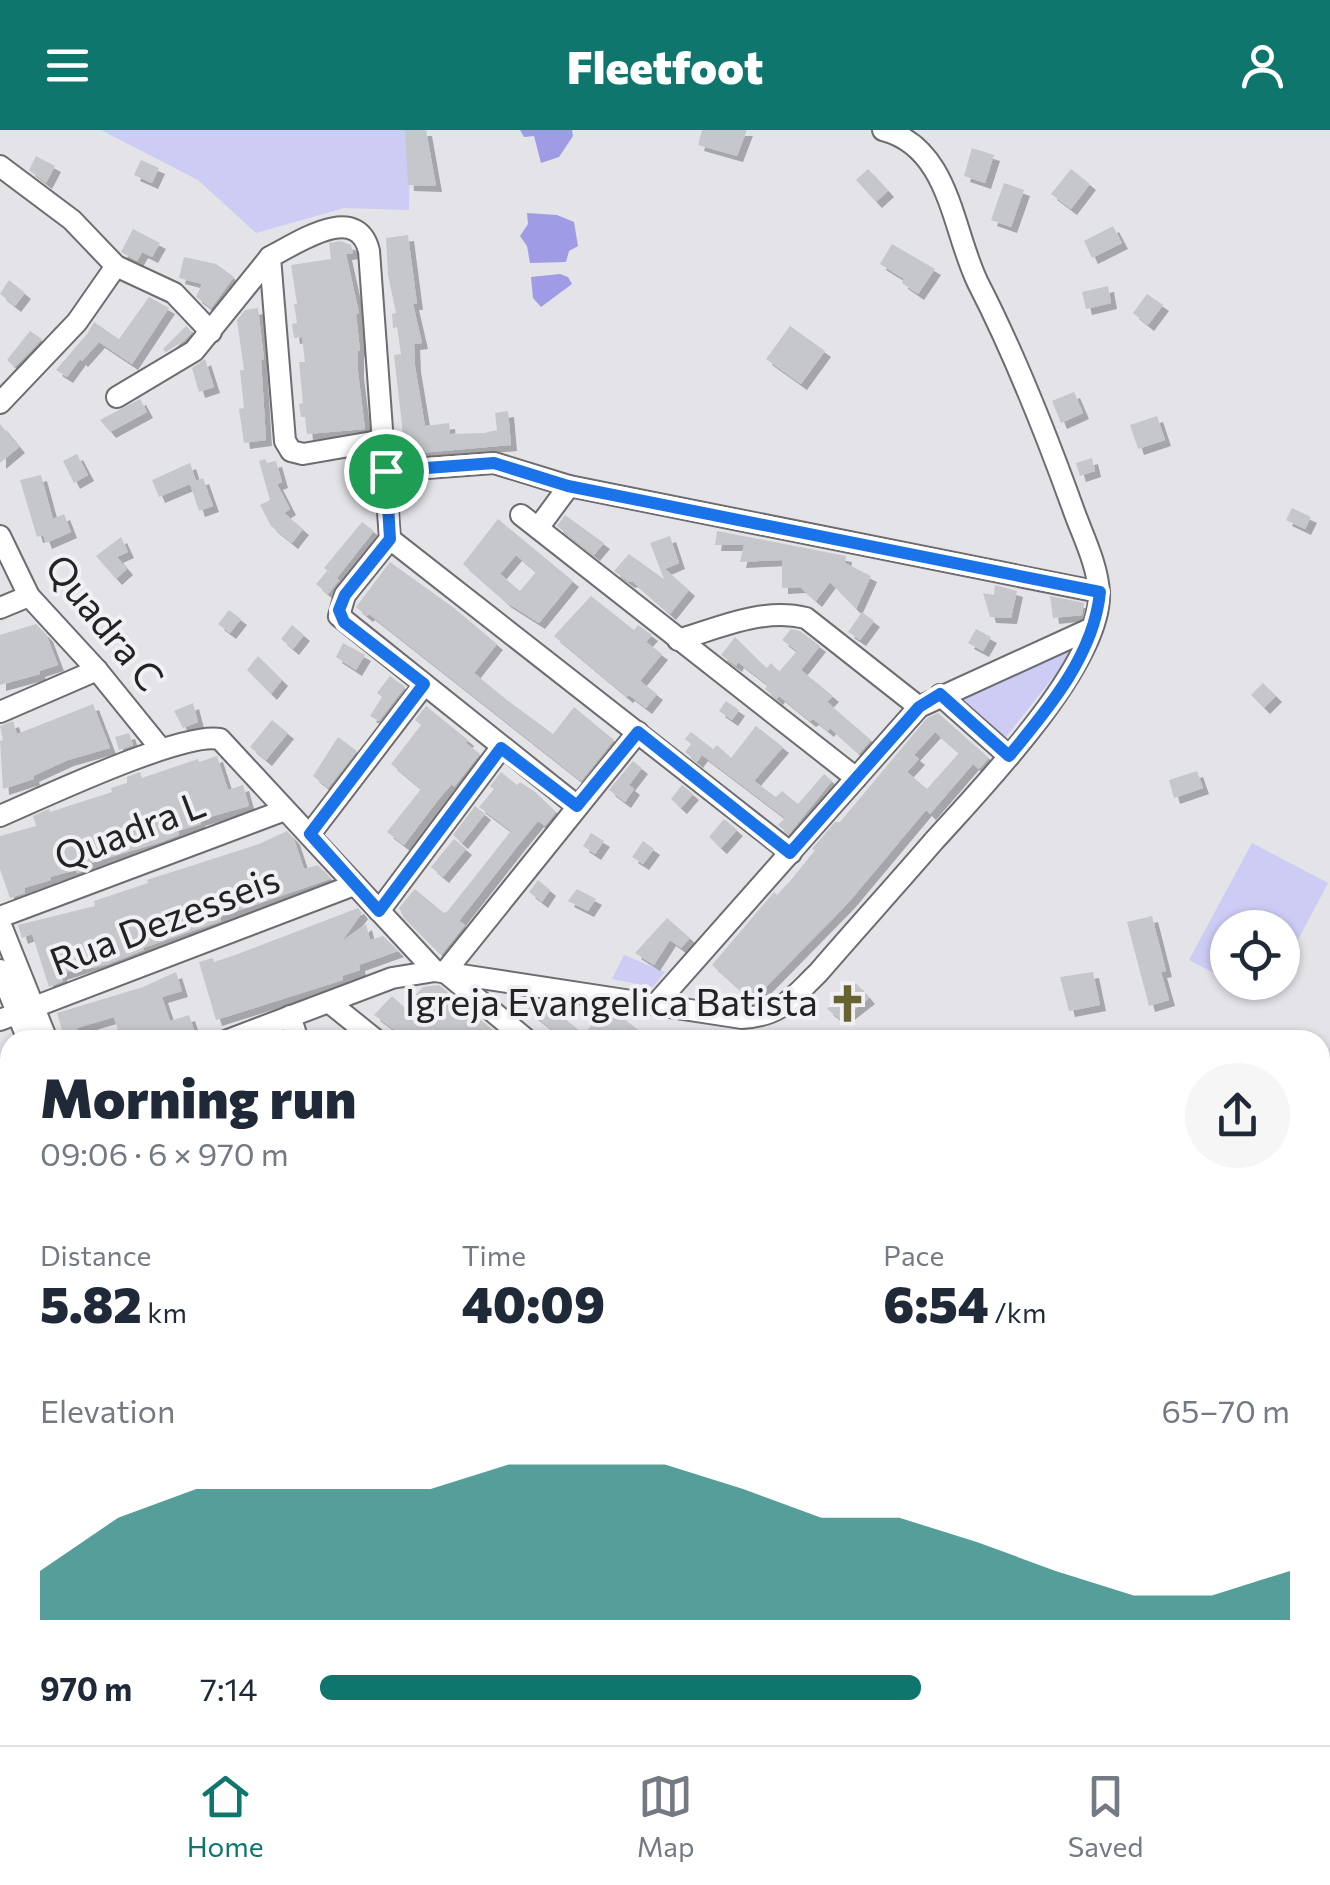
<!DOCTYPE html>
<html lang="en">
<head>
<meta charset="utf-8">
<style>
	:root { --surface:#fff; --page:#f6f6f7; --text:#1f2937; --muted:#747a83; --line:#e0e1e3; --accent:#0f766e }
	body { margin:0; font-family:Commissioner,sans-serif; background:var(--page); color:var(--text); height:100vh; display:flex; flex-direction:column; font-size:38px; white-space:nowrap }
	* { box-sizing:border-box; margin:0 }
	p { font-size:32px; color:var(--muted) }
	.icon { flex:none; width:55px; height:55px; fill:none; stroke:currentColor; stroke-width:2; stroke-linecap:round; stroke-linejoin:round }
	.map { position:relative; flex:1; overflow:hidden }
	.details { position:absolute; left:0px; top:900px; width:1330px; height:715px; display:flex; flex-direction:column; background:var(--surface); border-radius:30px 30px 0 0; box-shadow:0 2px 8px #0004 }
	.details>* { flex:none }
	.fabs { position:absolute; left:1210px; top:780px; display:grid; gap:20px }
	.fabs a { display:grid; place-items:center; width:90px; height:90px; border-radius:50%; background:var(--surface); box-shadow:0 2px 8px #0004; font-size:50px }
	.pin { position:absolute; display:grid; place-items:center; width:85px; height:85px; color:#fff; margin:-42px; border:5px solid #fff; border-radius:50%; box-shadow:0 2px 10px #0007 }
	.round { display:grid; place-items:center; flex:none; width:105px; height:105px; border-radius:52px; background:var(--page) }
	.head { display:flex; align-items:center; justify-content:space-between; height:170px; padding:0 40px }
	h1 { font-size:55px; font-weight:800; line-height:75px }
	.stats { display:grid; grid-template-columns:repeat(3,1fr); gap:15px; height:170px; padding:10px 40px }
	.stats div { display:grid; align-content:center }
	.stats b { font-size:50px; font-weight:800 }
	.stats small { font-size:28px; font-weight:400 }
	.stats p { font-size:28px }
	.chart { height:280px; padding:20px 40px }
	.chart p { display:flex; justify-content:space-between }
	.chart svg { width:100%; height:180px; margin-top:10px; fill:var(--accent); opacity:.7 }
	ul { padding:0 40px; list-style:none; font-size:32px }
	li { display:grid; grid-template-columns:160px 120px 1fr; align-items:center; height:75px }
	li i { height:25px; border-radius:12px; background:var(--accent) }
	header { display:flex; justify-content:space-between; align-items:center; height:130px; padding:0 40px; background:var(--accent); color:#fff; font-size:45px; font-weight:800 }
	.tabs { display:flex; justify-content:space-around; align-items:center; height:140px; border-top:2px solid var(--line); background:var(--surface); font-size:28px; color:var(--muted) }
	.tabs a { display:grid; justify-items:center; gap:5px }
	.tabs .current { color:var(--accent) }
	.map>svg:first-child { display:block }
	.green { fill:#ccccf5 }
	.water { fill:#9f9ce5 }
	.building { fill:#c6c7cb; fill-rule:evenodd; filter:url(#shadow) }
	.lines { fill:none; stroke-linecap:round; stroke-linejoin:round }
	.minor-casing { stroke:#6c6c71; stroke-width:24 }
	.minor { stroke:#fff; stroke-width:20 }
	.route-casing { stroke:#fff; stroke-width:20 }
	.route { stroke:#1a73e8; stroke-width:12 }
	.labels { text-anchor:middle; stroke-width:8; stroke-linejoin:round; paint-order:stroke }
	.street-label { font-size:38px; fill:#232325; stroke:#f0f0f5 }
	.poi-label { font-size:38px; fill:#232325; stroke:#f0f0f5; text-anchor:end }
</style>
</head>
<body>
<header><svg class="icon" aria-label="menu" viewBox="0 0 24 24"><path d="M4 6h16M4 12h16M4 18h16"/></svg>Fleetfoot<svg class="icon" aria-label="person" viewBox="0 0 24 24"><circle cx="12" cy="8" r="4"/><path d="M4 21q1-7 8-7t8 7"/></svg></header>
<div class="map">
<svg width="1330" height="1615" viewBox="0 0 1330 1615">
	<defs>
		<filter id="shadow"><feDropShadow dx="6" dy="6" stdDeviation="0" flood-color="#0004"/></filter>
	</defs>
	<rect width="100%" height="100%" fill="#e3e3e8"/>
	<!-- green -->
	<g class="green">
		<path d="M101,0H410L409,80L344,78L256,103L198,50Z"/>
		<path d="M1077,517L1006,607L955,566Z"/>
		<path d="M1252,713L1328,753L1283,838L1282,798H1228L1227,850L1189,830Z"/>
		<path d="M624,825L665,842L653,857L612,849Z"/>
	</g>
	<!-- water -->
	<g class="water">
		<path d="M520,0H572L573,6L559,27L541,33L534,6L524,7Z"/>
		<path d="M527,83L557,85L574,92L578,116L569,121L566,132L530,133L527,116L520,106L528,94Z"/>
		<path d="M560,144L568,147L572,154L541,177L533,168L531,147Z"/>
	</g>
	<!-- building -->
	<g class="building">
		<path d="M405,0H426L436,56L408,55Z"/>
		<path d="M702,0H747L737,26L698,15Z"/>
		<path d="M972,18L994,25L985,53L964,46Z"/>
		<path d="M36,26L55,36L46,53L29,40Z"/>
		<path d="M141,30L159,38L152,53L134,45Z"/>
		<path d="M868,39L888,61L876,72L856,50Z"/>
		<path d="M1071,39L1090,54L1071,79L1051,64Z"/>
		<path d="M1004,53L1024,60L1011,97L991,90Z"/>
		<path d="M1113,96L1122,113L1092,128L1084,111Z"/>
		<path d="M133,99L160,113L152,127L142,122L137,131L121,122Z"/>
		<path d="M408,105L417,174H413L422,213L414,214L415,236L425,296L449,293L450,304L484,303L497,300L495,283L508,281L511,315L398,325L397,304H403L394,225L401,224L397,197L393,198L392,184L396,183L388,145L386,108Z"/>
		<path d="M340,111L351,115L353,123L346,124L359,183L356,184L360,221H358V242L365,299L307,304L305,287H301L299,274L303,273L299,232H305L302,207L294,208L292,194L297,193L294,174H297L291,135L331,129L329,113Z"/>
		<path d="M892,114L935,139L918,164L902,153L904,149L880,134Z"/>
		<path d="M184,127L216,134L234,147L211,178L196,167L202,154L179,148Z"/>
		<path d="M9,150L25,163L15,176L0,164Z"/>
		<path d="M1108,156L1111,173L1086,179L1082,162Z"/>
		<path d="M1147,164L1163,175L1148,195L1133,183Z"/>
		<path d="M149,167L169,178L132,234L99,212L82,231L80,229L67,247L56,240L87,204L94,192L119,209Z"/>
		<path d="M258,178L264,229L261,230L266,310L244,313L239,279L244,278L240,240H244L237,190L245,180Z"/>
		<path d="M186,196L192,202L185,210L166,222L163,219Z"/>
		<path d="M790,196L825,221L801,254L766,229Z"/>
		<path d="M30,201L42,209L15,237L7,230Z"/>
		<path d="M205,229L214,257L199,262L192,238Z"/>
		<path d="M1074,262L1083,283L1061,293L1052,271Z"/>
		<path d="M140,269L147,282L110,302L100,290Z"/>
		<path d="M1157,286L1165,310L1138,319L1130,295Z"/>
		<path d="M0,294L19,317L0,333Z"/>
		<path d="M77,324L88,345L74,353L63,331Z"/>
		<path d="M1092,328L1095,341L1080,346L1076,333Z"/>
		<path d="M265,329L267,333L276,331L282,352L277,354L290,379L284,383L303,399L292,413L271,396L260,375L270,370L259,331Z"/>
		<path d="M190,333L196,351L203,348L213,376L199,381L190,354L159,367L152,350Z"/>
		<path d="M41,345L53,389L64,384L71,402L46,413L43,405L37,407L20,350Z"/>
		<path d="M1292,378L1311,387L1305,399L1286,390Z"/>
		<path d="M565,385L604,413L594,425L557,396Z"/>
		<path d="M498,389L573,451L539,493L506,472L463,434ZM516,425L536,442L520,461L500,444Z"/>
		<path d="M362,392L374,401L337,448L324,438Z"/>
		<path d="M717,401L846,426L845,433L871,446L856,479L830,452L816,471L800,457L782,458V430L740,432L744,415H715Z"/>
		<path d="M670,406L679,433L665,439L689,460L670,484L632,451L629,452L614,441L629,424L664,449L650,413Z"/>
		<path d="M121,407L128,422L117,427L127,439L116,449L96,426Z"/>
		<path d="M390,432L454,478L497,514L474,543L507,570L553,604L574,577L614,610L581,651L369,484L367,486L356,477Z"/>
		<path d="M327,441L339,450L328,464L316,454Z"/>
		<path d="M995,455L1017,461L1011,488L990,487L983,463L994,465Z"/>
		<path d="M591,466L634,500L638,495L652,505L646,512L662,524L640,551L657,564L646,578L629,565L627,567L554,506Z"/>
		<path d="M1050,466L1084,473L1082,485L1053,488Z"/>
		<path d="M229,480L241,489L230,503L218,494Z"/>
		<path d="M862,482L874,491L860,510L848,502Z"/>
		<path d="M36,494L47,506L58,535L39,541L40,544L0,555V505Z"/>
		<path d="M292,495L304,505L293,519L281,509Z"/>
		<path d="M791,499L800,501L820,516L801,540L833,566L827,572L871,610L859,624L830,598L828,601L813,589L810,591L779,566L777,569L765,559L768,555L738,532L736,536L721,525L735,507L761,533L767,538L771,533L779,542L797,521L782,510Z"/>
		<path d="M976,499L991,507L983,521L968,513Z"/>
		<path d="M343,513L365,525L356,540L336,527Z"/>
		<path d="M258,526L282,550L271,564L247,540Z"/>
		<path d="M390,546L405,557L379,591L370,586L382,567L377,563Z"/>
		<path d="M1263,553L1276,566L1264,578L1251,565Z"/>
		<path d="M726,571L739,580L732,590L719,581Z"/>
		<path d="M193,573L198,592L183,598L174,581Z"/>
		<path d="M93,574L110,618L68,630L33,646L34,649L3,659L0,611L3,610L0,596L13,591L17,604Z"/>
		<path d="M426,576L468,610L466,613L480,624L454,657L452,654L438,670L404,715L387,702L421,659L391,634L421,595L415,590Z"/>
		<path d="M938,583L989,628L979,639L973,634L930,684L926,680L849,772L752,871L712,835L774,762L777,765L791,750L815,720L812,719L835,692H840L927,588ZM935,602L959,623L927,659L907,642L919,629L914,625Z"/>
		<path d="M272,590L288,603L266,630L250,617Z"/>
		<path d="M756,596L783,617L754,651L776,667L782,661L798,674L824,644L832,651L789,704L778,695L785,688L702,625L697,632L685,622L691,614L685,609L691,602L713,619L717,615L731,628Z"/>
		<path d="M129,603L133,615L119,620L115,607Z"/>
		<path d="M338,607L357,621L328,658L313,646Z"/>
		<path d="M217,626L228,660L243,655L249,676L199,690L201,694L178,701L179,705L161,712L88,734L89,739L77,743L76,740L50,747L51,750L24,758L25,763L10,768L0,739V706L36,696L33,686L49,679L50,682L112,662L111,658L127,653V647L140,642L142,648L198,629L199,632Z"/>
		<path d="M633,631L642,638L629,655L634,659L625,672L609,660Z"/>
		<path d="M1197,641L1203,658L1174,668L1169,650Z"/>
		<path d="M501,642L517,655L520,652L535,662L556,682L545,696L538,691L520,713L459,791L465,795L441,825L404,788L399,778L415,759L444,783L447,782L511,701L479,677L494,659L490,656Z"/>
		<path d="M682,655L693,664L681,678L671,669Z"/>
		<path d="M475,676L485,684L462,713L453,705Z"/>
		<path d="M724,689L737,700L721,718L709,707Z"/>
		<path d="M287,701L294,709L304,739L318,735L330,749L220,787L221,791L143,818L144,820L108,834L93,838L92,834L61,844L63,851L49,857L32,804L22,808L18,795L95,776L94,771L148,753L147,750L259,714Z"/>
		<path d="M591,703L604,711L595,724L583,716Z"/>
		<path d="M454,709L466,719L443,747L431,737Z"/>
		<path d="M643,711L654,719L643,734L632,727Z"/>
		<path d="M538,750L550,760L542,772L529,762Z"/>
		<path d="M577,759L596,769L588,781L568,771Z"/>
		<path d="M358,778L362,783L342,811L366,794L370,810L383,806L398,821L359,835L360,840L342,846L343,850L216,890L199,832L213,828L214,832L238,824Z"/>
		<path d="M1152,786L1166,841L1161,842L1169,870L1149,876L1127,792Z"/>
		<path d="M667,788L690,808L681,818L670,810L654,835L635,823Z"/>
		<path d="M176,842L182,861L162,867L170,891L189,885L194,900L181,904L182,908L121,910L114,887L77,898L80,910H65L57,883L143,857Z"/>
		<path d="M1093,842L1100,875L1069,881L1060,847Z"/>
		<path d="M856,853L869,868L841,890L827,879Z"/>
		<path d="M439,855L472,882L504,910H408L374,885L392,866L404,877L423,857Z"/>
		<path d="M535,870L542,871L584,904L603,881L616,883L652,910H565L527,880Z"/>
	</g>
	<g class="lines">
		<defs>
			<g id="minor">
				<path d="M0,36L72,90L116,136L174,163L211,202"/>
				<path d="M117,267L194,221L270,127"/>
				<path d="M0,273L77,192L116,136"/>
				<path d="M384,310L303,324L291,321L285,311L270,127C299,112 357,72 369,121L390,409L345,465L339,486L577,676"/>
				<path d="M386,341L494,333L569,356"/>
				<path d="M521,385L856,648"/>
				<path d="M538,398L569,356L1099,462"/>
				<path d="M0,406L29,466L97,540L161,619"/>
				<path d="M390,409L791,723"/>
				<path d="M0,478L29,466"/>
				<path d="M678,510C718,498 764,477 806,488L919,577"/>
				<path d="M940,565L1009,626"/>
				<path d="M0,582L97,540"/>
				<path d="M0,686C42,668 183,601 220,609L435,841"/>
				<path d="M310,704L424,555"/>
				<path d="M379,781L501,618"/>
				<path d="M0,787L285,680"/>
				<path d="M0,793L47,910"/>
				<path d="M0,840L28,910"/>
				<path d="M330,873L376,910"/>
				<path d="M657,873L919,577L1092,498"/>
				<path d="M290,886L298,910"/>
				<path d="M0,890L354,755"/>
				<path d="M228,910L392,848L435,841L742,888C781,886 792,868 818,843C856,799 895,756 933,712C980,660 1102,534 1099,463C1098,437 1084,408 1075,384C1047,306 1016,227 978,153C952,100 950,17 883,0"/>
				<path d="M527,910L445,842L638,602"/>
				<path d="M0,997L10,993"/>
				<path d="M0,1566L10,1559"/>
			</g>
		</defs>
		<!-- minor casing -->
		<use href="#minor" class="minor-casing"/>
		<!-- minor -->
		<use href="#minor" class="minor"/>
	</g>
	<g class="lines">
		<defs>
			<path id="route" d="M494,333L568,356L1100,462C1094,525 1048,579 1009,626L940,564L919,577L790,723L638,602L577,676L501,618L379,781L310,704L424,554L344,492L339,480L345,465L390,409L386,341Z"/>
		</defs>
		<!-- route casing -->
		<use href="#route" class="route-casing"/>
		<!-- route -->
		<use href="#route" class="route"/>
	</g>
	<!-- icons -->
	<defs>
		<symbol id="church-bare" viewBox="-9 -9 18 18"><path d="M-1.2-6h2.4v3.5h3.3v2.4h-3.3V6h-2.4V-.1h-3.3v-2.4h3.3Z" fill="#666330" stroke="#f0f0f5" stroke-width="2.5" paint-order="stroke"/></symbol>
	</defs>
	<g fill-rule="evenodd">
		<use href="#church-bare" x="820" y="846" width="55" height="55"/>
	</g>
	<g class="labels">
		<!-- street labels -->
		<g class="street-label">
			<text transform="translate(104 493) rotate(51)" y="13">Quadra C</text>
			<text transform="translate(130 701) rotate(-21)" y="13">Quadra L</text>
			<text transform="translate(165 791) rotate(-21)" y="13">Rua Dezesseis</text>
		</g>
		<!-- poi labels -->
		<g class="poi-label">
			<text x="818" y="886">Igreja Evangelica Batista</text>
		</g>
	</g>
</svg>
<div class="fabs">
<a><svg class="icon" aria-label="locate" viewBox="0 0 24 24"><circle cx="12" cy="12" r="6"/><path d="M12 2v4M12 18v4M2 12h4M18 12h4"/></svg></a>
</div>
<div class="pin" style="left:386px;top:341px;background:#1e9e55"><svg class="icon" aria-label="arrive" viewBox="0 0 24 24"><path d="M6 21V4h12l-3 4 3 4H6"/></svg></div>
<section class="details">
<div class="head"><div><h1>Morning run</h1><p>09:06 · 6 × 970 m</p></div><a class="round"><svg class="icon" aria-label="share" viewBox="0 0 24 24"><path d="M12 15V3M7 8l5-5 5 5M5 13v7h14v-7"/></svg></a></div>
<div class="stats">
<div><p>Distance</p><b>5.82<small> km</small></b></div>
<div><p>Time</p><b>40:09</b></div>
<div><p>Pace</p><b>6:54<small> /km</small></b></div>
</div>
<div class="chart"><p><span>Elevation</span>65–70 m</p>
<svg viewBox="0 0 160 44" preserveAspectRatio="none"><path d="M0 44V32L10 19L20 12L30 12L40 12L50 12L60 6L70 6L80 6L90 12L100 19L110 19L120 25L130 32L140 38L150 38L160 32V44z"/></svg>
</div>
<ul>
<li><b>970 m</b>7:14<i style="width:62%"></i></li>
</ul>
</section>
</div>
<nav class="tabs">
<a class="current"><svg class="icon" aria-label="home" viewBox="0 0 24 24"><path d="M3 11l9-7 9 7M6 9v11h12V9"/></svg>Home</a>
<a><svg class="icon" aria-label="map" viewBox="0 0 24 24"><path d="M3 6l6-2 6 2 6-2v14l-6 2-6-2-6 2zM9 4v14M15 6v14"/></svg>Map</a>
<a><svg class="icon" aria-label="saved" viewBox="0 0 24 24"><path d="M7 4h10v16l-5-4-5 4z"/></svg>Saved</a>
</nav>
</body>
</html>
